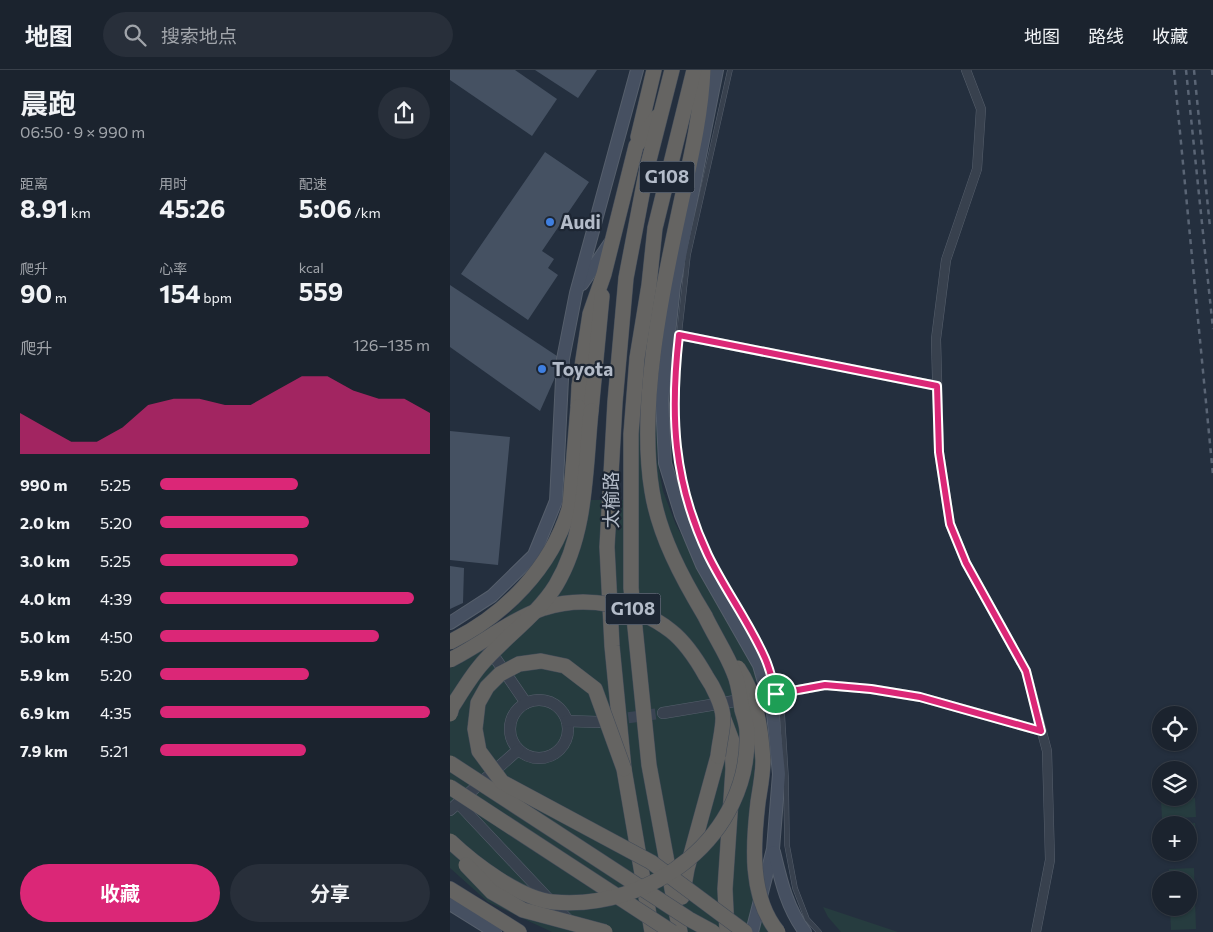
<!DOCTYPE html>
<html lang="zh">
<head>
<meta charset="utf-8">
<style>
	:root { --surface:#1b232e; --page:#282f3a; --text:#f1f3f6; --muted:#a0a4aa; --line:#39404a; --accent:#db2777 }
	body { margin:0; font-family:Commissioner,"Noto Sans SC",sans-serif; background:var(--page); color:var(--text); height:100vh; display:flex; flex-direction:column; font-size:19px; white-space:nowrap }
	* { box-sizing:border-box; margin:0 }
	p { font-size:16px; color:var(--muted) }
	.icon { flex:none; width:28px; height:28px; fill:none; stroke:currentColor; stroke-width:2; stroke-linecap:round; stroke-linejoin:round }
	.map { position:relative; flex:1; overflow:hidden }
	.sheet { display:flex; flex-direction:column; background:var(--surface); width:450px }
	.sheet>* { flex:none }
	.buttons { position:absolute; left:702px; top:636px; display:grid; gap:10px }
	.buttons a { display:grid; place-items:center; width:45px; height:45px; border-radius:50%; background:var(--surface); box-shadow:0 1px 4px #0004,0 0 0 1px var(--line); font-size:25px }
	.pin { position:absolute; display:grid; place-items:center; width:42px; height:42px; color:#fff; margin:-21px; border:2px solid #fff; border-radius:50%; box-shadow:0 1px 5px #0007 }
	.round { display:grid; place-items:center; flex:none; width:52px; height:52px; border-radius:26px; background:var(--page) }
	.summary { display:flex; align-items:center; justify-content:space-between; height:85px; padding:0 20px }
	h1 { font-size:28px; font-weight:700; line-height:38px }
	.figures { display:grid; grid-template-columns:repeat(3,1fr); gap:8px; height:85px; padding:5px 20px }
	.figures div { display:grid; align-content:center }
	.figures b { font-size:25px; font-weight:700 }
	.figures small { font-size:14px; font-weight:400 }
	.figures p { font-size:14px }
	.chart { height:140px; padding:10px 20px }
	.chart p { display:flex; justify-content:space-between }
	.chart svg { width:100%; height:90px; margin-top:5px; fill:var(--accent); opacity:.7 }
	.primary-button { display:flex; gap:10px; margin-top:auto; padding:10px 20px }
	.primary-button a { flex:1; height:58px; border-radius:30px; background:var(--accent); color:#fff; font-size:20px; font-weight:700; line-height:58px; text-align:center }
	.primary-button a+a { background:var(--page); color:var(--text) }
	ul { padding:0 20px; list-style:none; font-size:16px }
	li { display:grid; grid-template-columns:80px 60px 1fr; align-items:center; height:38px }
	li i { height:12px; border-radius:6px; background:var(--accent) }
	header { display:flex; align-items:center; gap:30px; box-sizing:border-box; height:70px; padding:0 25px; background:var(--surface); border-bottom:1px solid var(--line) }
	header strong { font-size:24px }
	nav { display:flex; gap:28px; margin-inline-start:auto; font-size:18px }
	.search { width:350px; height:45px; background:var(--page); display:flex; align-items:center; gap:12px; box-sizing:border-box; padding:0 18px; border-radius:28px; color:var(--muted); font-size:19px }
	main { display:flex; flex:1; min-height:0 }
	.map>svg:first-child { display:block }
	.green { fill:#263c3f }
	.building { fill:#455162 }
	.lines { fill:none; stroke-linecap:round; stroke-linejoin:round }
	.tertiary-tunnel { stroke:#3a4453; stroke-width:11; stroke-dasharray:11 5.5; stroke-linecap:butt }
	.service-casing { stroke:#565f6c; stroke-width:5.5 }
	.minor-casing { stroke:#565f6c; stroke-width:10 }
	.tertiary-casing { stroke:#565f6c; stroke-width:12 }
	.secondary-casing { stroke:#565f6c; stroke-width:14 }
	.trunk-casing { stroke:#434c59; stroke-width:16 }
	.service { stroke:#38414e; stroke-width:4.5 }
	.minor { stroke:#38414e; stroke-width:9 }
	.tertiary { stroke:#38414e; stroke-width:11 }
	.secondary { stroke:#465061; stroke-width:12 }
	.trunk { stroke:#656462; stroke-width:15 }
	.rail { stroke:#5a6575; stroke-width:2.5; stroke-dasharray:5 5; stroke-linecap:butt }
	.trunk-bridge-casing { stroke:#434c59; stroke-width:16; stroke-linecap:butt }
	.trunk-bridge { stroke:#656462; stroke-width:15 }
	.route-casing { stroke:#fff; stroke-width:10 }
	.route { stroke:#db2777; stroke-width:6 }
	.shop-dot { fill:#3f7fe0; stroke:#1d2633; stroke-width:2 }
	.labels { text-anchor:middle; stroke-width:4.5; stroke-linejoin:round; paint-order:stroke }
	.shield { fill:#1d2633; stroke:#878f9c; stroke-width:1 }
	.shield-label { font-size:18px; font-weight:bold; fill:#b4bcc9 }
	.poi-label { font-size:19px; font-weight:bold; fill:#b4bcc9; stroke:#1d2633; text-anchor:start }
	.street-label { font-size:19px; fill:#b4bcc9; stroke:#1d2633 }
</style>
</head>
<body>
<header>
<strong>地图</strong>
<div class="search"><svg class="icon" aria-label="search" viewBox="0 0 24 24"><circle cx="10" cy="10" r="6"/><path d="M15 15l6 6"/></svg>搜索地点</div>
<nav><a>地图</a><a>路线</a><a>收藏</a></nav>
</header>
<main>
<section class="sheet">
<div class="summary"><div><h1>晨跑</h1><p>06:50 · 9 × 990 m</p></div><a class="round"><svg class="icon" aria-label="share" viewBox="0 0 24 24"><path d="M12 15V3M7 8l5-5 5 5M5 13v7h14v-7"/></svg></a></div>
<div class="figures">
<div><p>距离</p><b>8.91<small> km</small></b></div>
<div><p>用时</p><b>45:26</b></div>
<div><p>配速</p><b>5:06<small> /km</small></b></div>
</div>
<div class="figures">
<div><p>爬升</p><b>90<small> m</small></b></div>
<div><p>心率</p><b>154<small> bpm</small></b></div>
<div><p>kcal</p><b>559</b></div>
</div>
<div class="chart"><p><span>爬升</span>126–135 m</p>
<svg viewBox="0 0 160 44" preserveAspectRatio="none"><path d="M0 44V24L10 31L20 38L30 38L40 31L50 20L60 17L70 17L80 20L90 20L100 13L110 6L120 6L130 13L140 17L150 17L160 24V44z"/></svg>
</div>
<ul>
<li><b>990 m</b>5:25<i style="width:51%"></i></li>
<li><b>2.0 km</b>5:20<i style="width:55%"></i></li>
<li><b>3.0 km</b>5:25<i style="width:51%"></i></li>
<li><b>4.0 km</b>4:39<i style="width:94%"></i></li>
<li><b>5.0 km</b>4:50<i style="width:81%"></i></li>
<li><b>5.9 km</b>5:20<i style="width:55%"></i></li>
<li><b>6.9 km</b>4:35<i style="width:100%"></i></li>
<li><b>7.9 km</b>5:21<i style="width:54%"></i></li>
</ul>
<div class="primary-button"><a>收藏</a><a>分享</a></div>
</section>
<div class="map">
<svg width="763" height="862" viewBox="0 0 763 862">
	<rect width="100%" height="100%" fill="#242f3e"/>
	<!-- green -->
	<g class="green">
		<path d="M187,352L209,353L207,389L213,421L226,455L311,610L295,616L306,677L298,789L321,862H102L38,832L0,798V598L10,594L82,520L106,487L124,437L140,430H188Z"/>
		<path d="M745,728L746,747L712,749L711,730Z"/>
		<path d="M745,753L747,771L739,772V755L712,754Z"/>
		<path d="M744,798L746,859L721,860L720,838H739V810H719V799Z"/>
		<path d="M373,837L448,862H391L378,847Z"/>
	</g>
	<!-- building -->
	<g class="building">
		<path d="M0,0H65L107,29L82,66L0,10Z"/>
		<path d="M85,0H147L128,28Z"/>
		<path d="M95,82L139,112L92,181L104,189L98,198L108,205L78,250L11,204Z"/>
		<path d="M0,215L107,286V303L90,341L0,277Z"/>
		<path d="M0,361L60,367L48,495L0,490Z"/>
		<path d="M0,496L14,498L13,533L0,539Z"/>
	</g>
	<g class="lines">
		<!-- tertiary-tunnel -->
		<path class="tertiary-tunnel" d="M162,650L213,643"/>
		<defs>
			<path id="service" d="M280,0L238,185L224,309L225,374L238,439L258,486L315,589L332,642L336,707L337,775L345,818L357,849L369,862"/>
			<g id="minor">
				<path d="M516,0L531,39L527,99L496,190L486,269L489,382L500,454L516,493L576,601L597,681L600,790L586,862"/>
				<path d="M229,265L487,316"/>
				<path d="M327,624L375,615L421,619L470,627L591,661"/>
			</g>
			<g id="tertiary">
				<path d="M37,576L76,633"/>
				<circle cx="89" cy="659" r="29"/>
				<path d="M213,643L327,624"/>
				<path d="M117,651L148,652"/>
				<path d="M9,734L121,853"/>
				<path d="M0,740L68,680"/>
			</g>
			<g id="secondary">
				<path d="M267,0L224,216L212,330L215,393L231,445L252,495L309,595L323,643L329,704L323,779L302,862"/>
				<path d="M132,214L160,173"/>
				<path d="M0,553L42,526L84,485L106,431L113,289L126,223L187,0"/>
				<path d="M324,782C331,811 337,838 355,862"/>
				<path d="M0,834L45,862"/>
			</g>
			<g id="trunk">
				<path d="M253,0C251,48 239,95 229,142C211,225 188,337 202,421C209,465 232,508 255,546"/>
				<path d="M188,67L204,0"/>
				<path d="M128,337L129,316L140,244L154,204L186,76L207,47"/>
				<path d="M141,341L152,226"/>
				<path d="M273,647L282,671L283,699L275,819L277,862"/>
				<path d="M0,819L69,862"/>
				<path d="M232,827L237,799L268,686"/>
				<path d="M202,862L174,699L162,576L157,477L165,332L176,208L197,98L222,0"/>
				<path d="M230,862L199,695L181,518V364L187,288L199,215L205,158L244,0"/>
			</g>
		</defs>
		<!-- service casing -->
		<use href="#service" class="service-casing"/>
		<!-- minor casing -->
		<use href="#minor" class="minor-casing"/>
		<!-- tertiary casing -->
		<use href="#tertiary" class="tertiary-casing"/>
		<!-- secondary casing -->
		<use href="#secondary" class="secondary-casing"/>
		<!-- trunk casing -->
		<use href="#trunk" class="trunk-casing"/>
		<!-- service -->
		<use href="#service" class="service"/>
		<!-- minor -->
		<use href="#minor" class="minor"/>
		<!-- tertiary -->
		<use href="#tertiary" class="tertiary"/>
		<!-- secondary -->
		<use href="#secondary" class="secondary"/>
		<!-- trunk -->
		<use href="#trunk" class="trunk"/>
		<!-- rail -->
		<g class="rail">
			<path d="M724,0L763,405"/>
			<path d="M736,0L763,259"/>
			<path d="M744,0L760,157"/>
			<path d="M762,0L763,10"/>
		</g>
		<defs>
			<g id="trunk-bridge">
				<path d="M0,572C55,545 101,498 119,439C121,430 121,419 122,409C124,385 126,361 128,337"/>
				<path d="M0,590C32,574 60,550 94,538C135,525 187,534 221,561C235,572 247,590 256,606C263,616 273,636 273,648C273,660 269,674 268,686"/>
				<path d="M288,598C306,624 311,659 313,690C313,704 310,719 308,732C303,774 299,827 328,862"/>
				<path d="M0,644L2,637C11,623 20,608 30,596C53,568 87,546 106,515C137,463 135,400 141,341"/>
				<path d="M0,693L239,849L263,862"/>
				<path d="M174,699L145,619L115,596L91,591L69,594L50,604L37,617L28,633L25,659L29,681L52,712L201,792L295,862"/>
				<path d="M0,717L222,862"/>
				<path d="M0,771C23,793 70,829 103,832C201,841 301,766 297,662C297,655 294,647 292,640C290,628 289,614 284,603C277,584 264,565 255,546"/>
				<path d="M16,795L42,822L73,840L155,862"/>
			</g>
		</defs>
		<!-- trunk-bridge casing -->
		<use href="#trunk-bridge" class="trunk-bridge-casing"/>
		<!-- trunk-bridge -->
		<use href="#trunk-bridge" class="trunk-bridge"/>
	</g>
	<g class="lines">
		<defs>
			<path id="route" d="M229,265L487,316L489,382L500,454L516,493L576,601L591,661L470,627L421,619L375,615L326,624C323,613 320,599 315,588C299,552 275,520 258,485C223,411 220,345 229,265Z"/>
		</defs>
		<!-- route casing -->
		<use href="#route" class="route-casing"/>
		<!-- route -->
		<use href="#route" class="route"/>
	</g>
	<!-- markers -->
	<g class="shop-dot">
		<circle cx="100" cy="152" r="5"/>
		<circle cx="92" cy="299" r="5"/>
	</g>
	<g class="labels">
		<!-- shield labels -->
		<g class="shield">
			<rect x="189.5" y="91.5" width="55" height="31" rx="4"/>
			<rect x="155.5" y="523.5" width="55" height="31" rx="4"/>
		</g>
		<g class="shield-label">
			<text x="217" y="113">G108</text>
			<text x="183" y="545">G108</text>
		</g>
		<!-- poi labels -->
		<g class="poi-label">
			<text x="110" y="159">Audi</text>
			<text x="102" y="306">Toyota</text>
		</g>
		<!-- street labels -->
		<g class="street-label">
			<text transform="translate(161 430) rotate(-90)" y="7">太榆路</text>
		</g>
	</g>
</svg>
<div class="buttons">
<a><svg class="icon" aria-label="locate" viewBox="0 0 24 24"><circle cx="12" cy="12" r="6"/><path d="M12 2v4M12 18v4M2 12h4M18 12h4"/></svg></a>
<a><svg class="icon" aria-label="layers" viewBox="0 0 24 24"><path d="M12 4l9 5-9 5-9-5zM3 14l9 5 9-5"/></svg></a>
<a>+</a>
<a>−</a>
</div>
<div class="pin" style="left:326px;top:624px;background:#1e9e55"><svg class="icon" aria-label="arrive" viewBox="0 0 24 24"><path d="M6 21V4h12l-3 4 3 4H6"/></svg></div>
</div>
</main>
</body>
</html>
